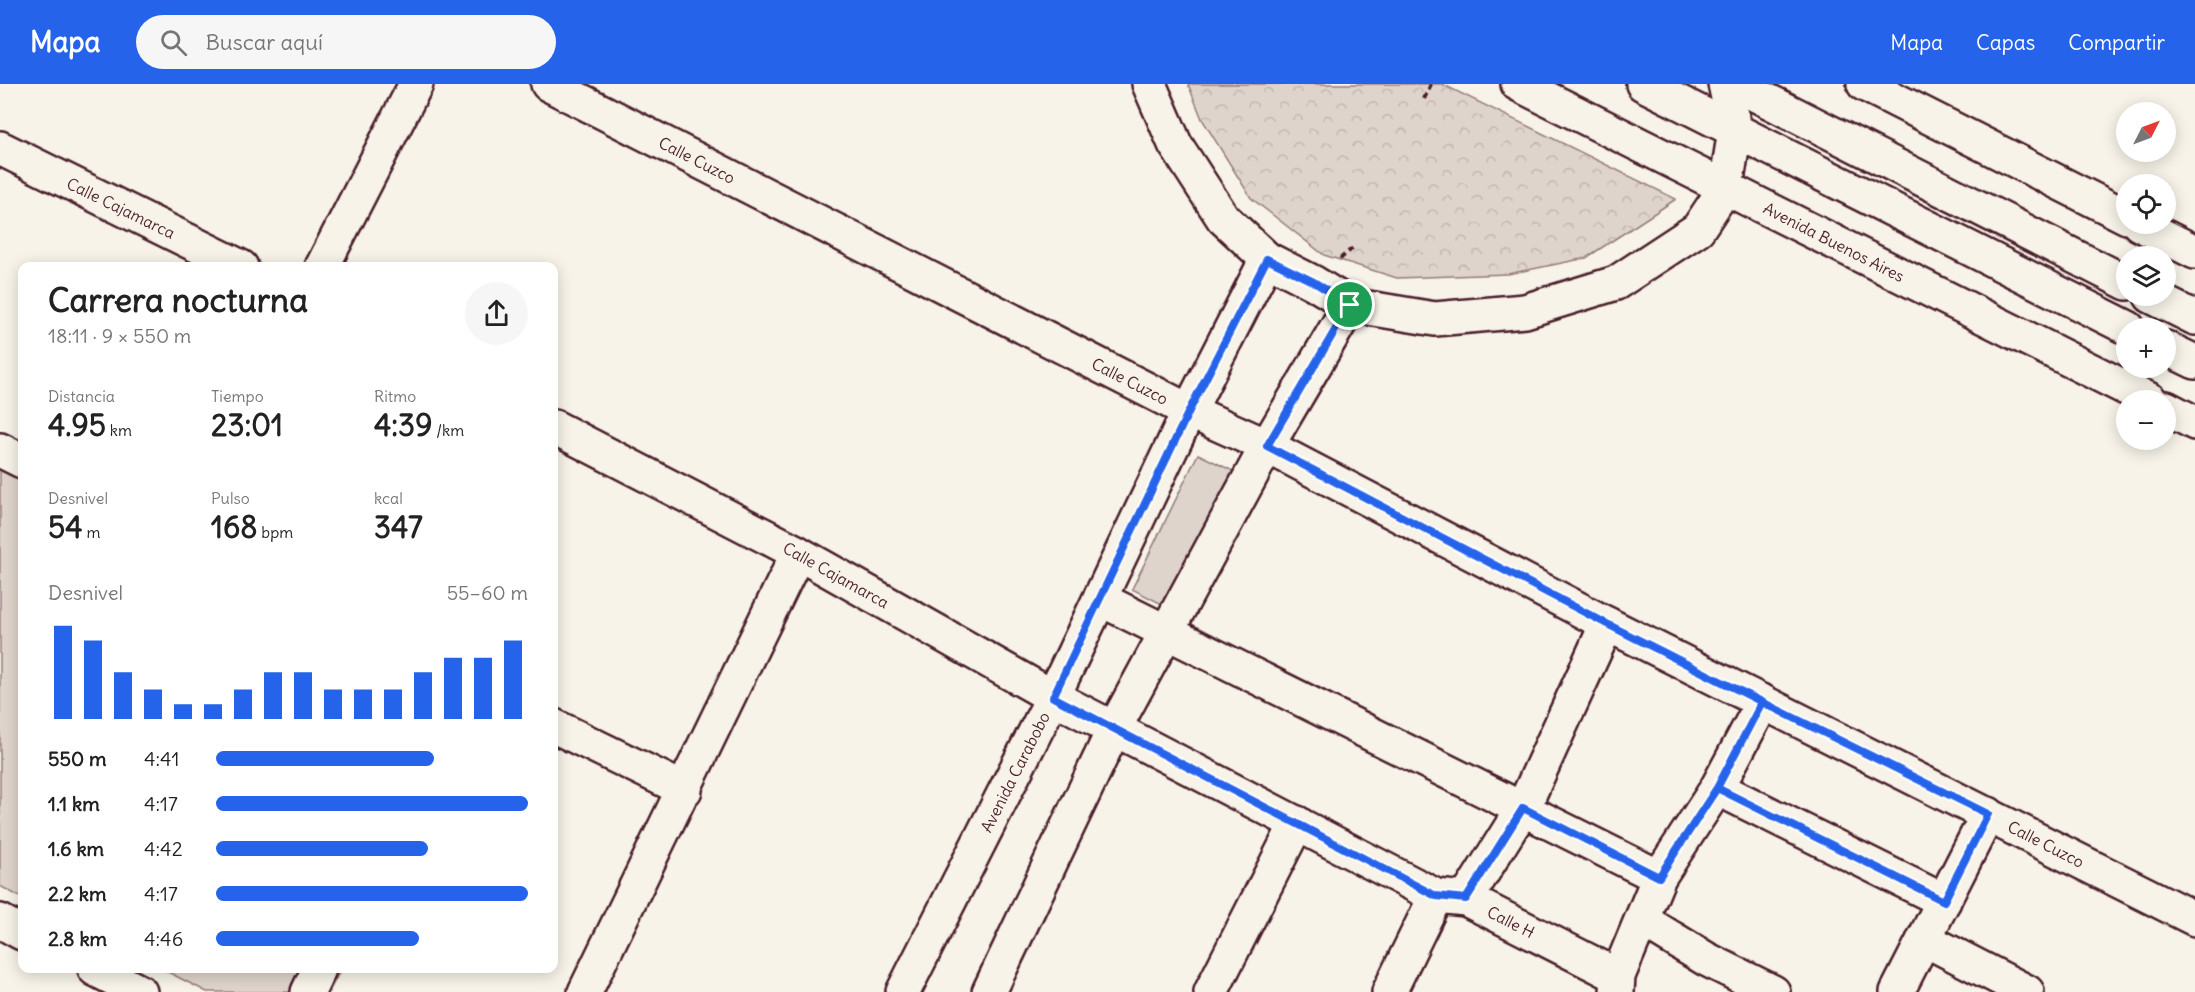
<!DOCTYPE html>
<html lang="es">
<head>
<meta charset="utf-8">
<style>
	:root { --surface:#fff; --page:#f6f6f6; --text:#222; --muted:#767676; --accent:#2563eb }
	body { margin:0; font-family:Delius,sans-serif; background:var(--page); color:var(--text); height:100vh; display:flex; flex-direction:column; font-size:22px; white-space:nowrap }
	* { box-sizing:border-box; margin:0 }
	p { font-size:20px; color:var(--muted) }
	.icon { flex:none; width:33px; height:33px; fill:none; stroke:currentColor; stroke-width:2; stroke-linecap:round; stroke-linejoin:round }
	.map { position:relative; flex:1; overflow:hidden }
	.sheet { position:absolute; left:18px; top:178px; width:540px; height:711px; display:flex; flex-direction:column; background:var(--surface); border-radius:12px; box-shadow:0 3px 15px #0003 }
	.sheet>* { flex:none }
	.needle { width:39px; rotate:48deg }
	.tools { position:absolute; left:2116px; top:18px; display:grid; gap:12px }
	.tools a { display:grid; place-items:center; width:60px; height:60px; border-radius:50%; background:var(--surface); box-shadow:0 3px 15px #0003; font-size:30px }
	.pin { position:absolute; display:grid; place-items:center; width:51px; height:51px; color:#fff; margin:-26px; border:3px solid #fff; border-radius:50%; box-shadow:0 2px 6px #0007 }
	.round { display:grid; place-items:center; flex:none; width:63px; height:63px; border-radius:32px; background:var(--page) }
	.head { display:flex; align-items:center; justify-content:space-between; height:102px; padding:0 30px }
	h1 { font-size:33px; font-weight:700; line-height:45px }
	.figures { display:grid; grid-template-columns:repeat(3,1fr); gap:9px; height:102px; padding:6px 30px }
	.figures div { display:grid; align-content:center }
	.figures b { font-size:30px; font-weight:700 }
	.figures small { font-size:16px; font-weight:400 }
	.figures p { font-size:16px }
	.chart { height:168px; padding:12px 30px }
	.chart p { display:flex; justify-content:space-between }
	.chart svg { width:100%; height:108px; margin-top:6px; stroke:var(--accent); stroke-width:6 }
	ul { padding:0 30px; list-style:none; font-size:20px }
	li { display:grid; grid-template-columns:96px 72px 1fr; align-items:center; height:45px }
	li i { height:15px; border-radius:8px; background:var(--accent) }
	header { display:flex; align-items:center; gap:36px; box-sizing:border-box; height:84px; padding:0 30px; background:var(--accent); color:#fff }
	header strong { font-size:28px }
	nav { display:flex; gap:33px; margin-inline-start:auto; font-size:21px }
	.search { width:420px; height:54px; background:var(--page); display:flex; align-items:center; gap:15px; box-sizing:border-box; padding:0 21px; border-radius:33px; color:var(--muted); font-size:22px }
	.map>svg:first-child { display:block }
	.grass { fill:#ded4cc; stroke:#947a7c; stroke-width:1.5 }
	.forest { fill:url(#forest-crowns); stroke:#947a7c; stroke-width:1.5 }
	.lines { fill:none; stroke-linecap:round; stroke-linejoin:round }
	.minor-casing { stroke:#4a1f2b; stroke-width:38 }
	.major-casing { stroke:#4a1f2b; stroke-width:38 }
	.highway-casing { stroke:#4a1f2b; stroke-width:38 }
	.path { stroke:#4a1f2b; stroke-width:4; stroke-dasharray:6 4.5; stroke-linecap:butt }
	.minor { stroke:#f7f3e8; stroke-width:33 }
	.major { stroke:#f7f3e8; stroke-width:33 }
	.highway { stroke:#f7f3e8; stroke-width:33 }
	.route-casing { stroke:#fff; stroke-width:12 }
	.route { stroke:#2563eb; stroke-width:8 }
	.labels { text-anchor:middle; stroke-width:4.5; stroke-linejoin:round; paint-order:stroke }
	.street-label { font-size:16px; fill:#4a1f2b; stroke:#f7f3e8 }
</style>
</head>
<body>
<header>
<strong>Mapa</strong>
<div class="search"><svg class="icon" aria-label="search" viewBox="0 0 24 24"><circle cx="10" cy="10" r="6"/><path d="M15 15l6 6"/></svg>Buscar aquí</div>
<nav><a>Mapa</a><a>Capas</a><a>Compartir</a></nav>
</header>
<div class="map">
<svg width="2195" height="908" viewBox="0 0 2195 908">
	<defs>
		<pattern id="forest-crowns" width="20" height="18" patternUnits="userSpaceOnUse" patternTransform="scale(1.5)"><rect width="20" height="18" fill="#ded4cc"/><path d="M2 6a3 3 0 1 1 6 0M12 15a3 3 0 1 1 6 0" fill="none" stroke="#c0b6af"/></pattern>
	</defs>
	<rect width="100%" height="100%" fill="#f7f3e8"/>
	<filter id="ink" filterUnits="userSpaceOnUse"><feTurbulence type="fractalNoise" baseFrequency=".0167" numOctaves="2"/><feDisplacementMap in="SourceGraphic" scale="12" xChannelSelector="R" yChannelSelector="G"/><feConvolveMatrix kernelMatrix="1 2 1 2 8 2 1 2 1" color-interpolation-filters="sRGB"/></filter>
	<g filter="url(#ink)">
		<!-- grass -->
		<g class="grass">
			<path d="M1198,370L1233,387L1166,522L1132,505Z"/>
			<path d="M0,382L22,394V814L0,802Z"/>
			<path d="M162,885H341L329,908H207Z"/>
		</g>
		<!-- forest -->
		<path class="forest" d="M1188,0H1442L1676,115L1586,174L1508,190L1397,194L1324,171L1251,114L1202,35Z"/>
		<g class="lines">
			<defs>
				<g id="minor">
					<path d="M548,0L1189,327L1267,362L1607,540L2195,835"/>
					<path d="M1149,0L1175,60L1223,134L1267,175L1314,199L1350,221L1435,235L1525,227L1616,199L1698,145L1726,103L1735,46L1725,0"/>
					<path d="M0,64L241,183"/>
					<path d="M322,183L416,0"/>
					<path d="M554,343L798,469L1053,613L1436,812L1466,815L1618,892"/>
					<path d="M0,366L22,377"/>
					<path d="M1100,515L1659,793"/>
					<path d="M554,642L685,706"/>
					<path d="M1717,704L1944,817"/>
					<path d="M1466,815L1523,724L1607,540"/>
					<path d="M1642,836L1706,875L1773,908"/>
					<path d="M0,837L22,849"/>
					<path d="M1924,855L2027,908"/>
					<path d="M95,885L140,908"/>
					<path d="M308,908L319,885"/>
					<path d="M585,908L798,469"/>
					<path d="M903,908L1053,613L1189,327L1267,175"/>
					<path d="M989,908L1114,645L1267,362L1350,221"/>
					<path d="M1211,908L1297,739"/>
					<path d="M1389,908L1436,812"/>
					<path d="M1617,908L1618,892L1659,793L1717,704L1763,618"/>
					<path d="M1897,908L1988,730"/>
				</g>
				<g id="major">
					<path d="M1518,0L2150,316"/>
					<path d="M1864,0L2127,133"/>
					<path d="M2139,140L2195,168"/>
					<path d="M2166,324L2195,339"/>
				</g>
				<g id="highway">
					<path d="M1643,0L2128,244"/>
					<path d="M1735,0L2127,199"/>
					<path d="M2151,212L2195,234"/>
					<path d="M2166,264L2195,278"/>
				</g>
			</defs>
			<!-- minor casing -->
			<use href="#minor" class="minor-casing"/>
			<!-- major casing -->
			<use href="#major" class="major-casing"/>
			<!-- highway casing -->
			<use href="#highway" class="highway-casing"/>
			<!-- path -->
			<g class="path">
				<path d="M1424,15L1431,0"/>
				<path d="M1340,175L1355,162"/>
			</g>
			<!-- minor -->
			<use href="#minor" class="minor"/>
			<!-- major -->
			<use href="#major" class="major"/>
			<!-- highway -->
			<use href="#highway" class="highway"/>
		</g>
	</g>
	<g class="lines" filter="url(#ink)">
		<defs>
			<path id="route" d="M1350,221L1314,198L1267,175L1189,327L1053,613L1436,812L1466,815L1523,724L1659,793L1717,704L1762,618L1988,730L1944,817L1717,704L1762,618L1607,540L1267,362L1350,221"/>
		</defs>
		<!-- route casing -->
		<use href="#route" class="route-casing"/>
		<!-- route -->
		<use href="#route" class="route"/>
	</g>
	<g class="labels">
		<!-- street labels -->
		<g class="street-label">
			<text transform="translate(697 76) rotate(27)" y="6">Calle Cuzco</text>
			<text transform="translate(121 124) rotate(26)" y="6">Calle Cajamarca</text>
			<text transform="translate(1834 158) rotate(27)" y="6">Avenida Buenos Aires</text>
			<text transform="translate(1130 297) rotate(27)" y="6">Calle Cuzco</text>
			<text transform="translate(836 491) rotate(29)" y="6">Calle Cajamarca</text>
			<text transform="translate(1015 688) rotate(-63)" y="6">Avenida Carabobo</text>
			<text transform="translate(2046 760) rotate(27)" y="6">Calle Cuzco</text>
			<text transform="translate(1511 838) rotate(27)" y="6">Calle H</text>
		</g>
	</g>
</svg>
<div class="tools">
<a><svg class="needle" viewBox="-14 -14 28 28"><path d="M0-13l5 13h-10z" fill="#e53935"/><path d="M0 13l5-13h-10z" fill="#767676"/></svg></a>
<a><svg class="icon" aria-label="locate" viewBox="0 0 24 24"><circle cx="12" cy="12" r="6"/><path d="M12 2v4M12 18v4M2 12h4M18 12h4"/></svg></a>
<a><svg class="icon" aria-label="layers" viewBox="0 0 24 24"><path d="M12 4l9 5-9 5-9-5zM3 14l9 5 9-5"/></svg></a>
<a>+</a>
<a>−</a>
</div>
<div class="pin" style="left:1350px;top:221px;background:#1e9e55"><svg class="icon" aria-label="arrive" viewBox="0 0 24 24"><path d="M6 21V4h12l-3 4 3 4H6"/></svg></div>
<section class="sheet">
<div class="head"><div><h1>Carrera nocturna</h1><p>18:11 · 9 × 550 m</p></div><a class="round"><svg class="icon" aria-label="share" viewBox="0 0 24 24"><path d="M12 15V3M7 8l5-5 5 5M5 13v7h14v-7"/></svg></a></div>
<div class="figures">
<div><p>Distancia</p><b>4.95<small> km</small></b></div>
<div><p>Tiempo</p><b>23:01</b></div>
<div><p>Ritmo</p><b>4:39<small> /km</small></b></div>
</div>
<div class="figures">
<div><p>Desnivel</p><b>54<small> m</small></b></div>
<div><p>Pulso</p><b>168<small> bpm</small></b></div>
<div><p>kcal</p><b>347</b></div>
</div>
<div class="chart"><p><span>Desnivel</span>55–60 m</p>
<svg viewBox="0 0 160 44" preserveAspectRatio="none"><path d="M5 44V6M15 44V12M25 44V25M35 44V32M45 44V38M55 44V38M65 44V32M75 44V25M85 44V25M95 44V32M105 44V32M115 44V32M125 44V25M135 44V19M145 44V19M155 44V12"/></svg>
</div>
<ul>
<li><b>550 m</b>4:41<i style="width:70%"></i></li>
<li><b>1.1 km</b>4:17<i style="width:100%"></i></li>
<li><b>1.6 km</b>4:42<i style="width:68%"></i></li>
<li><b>2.2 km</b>4:17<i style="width:100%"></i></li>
<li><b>2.8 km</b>4:46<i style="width:65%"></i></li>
</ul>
</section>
</div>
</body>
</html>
